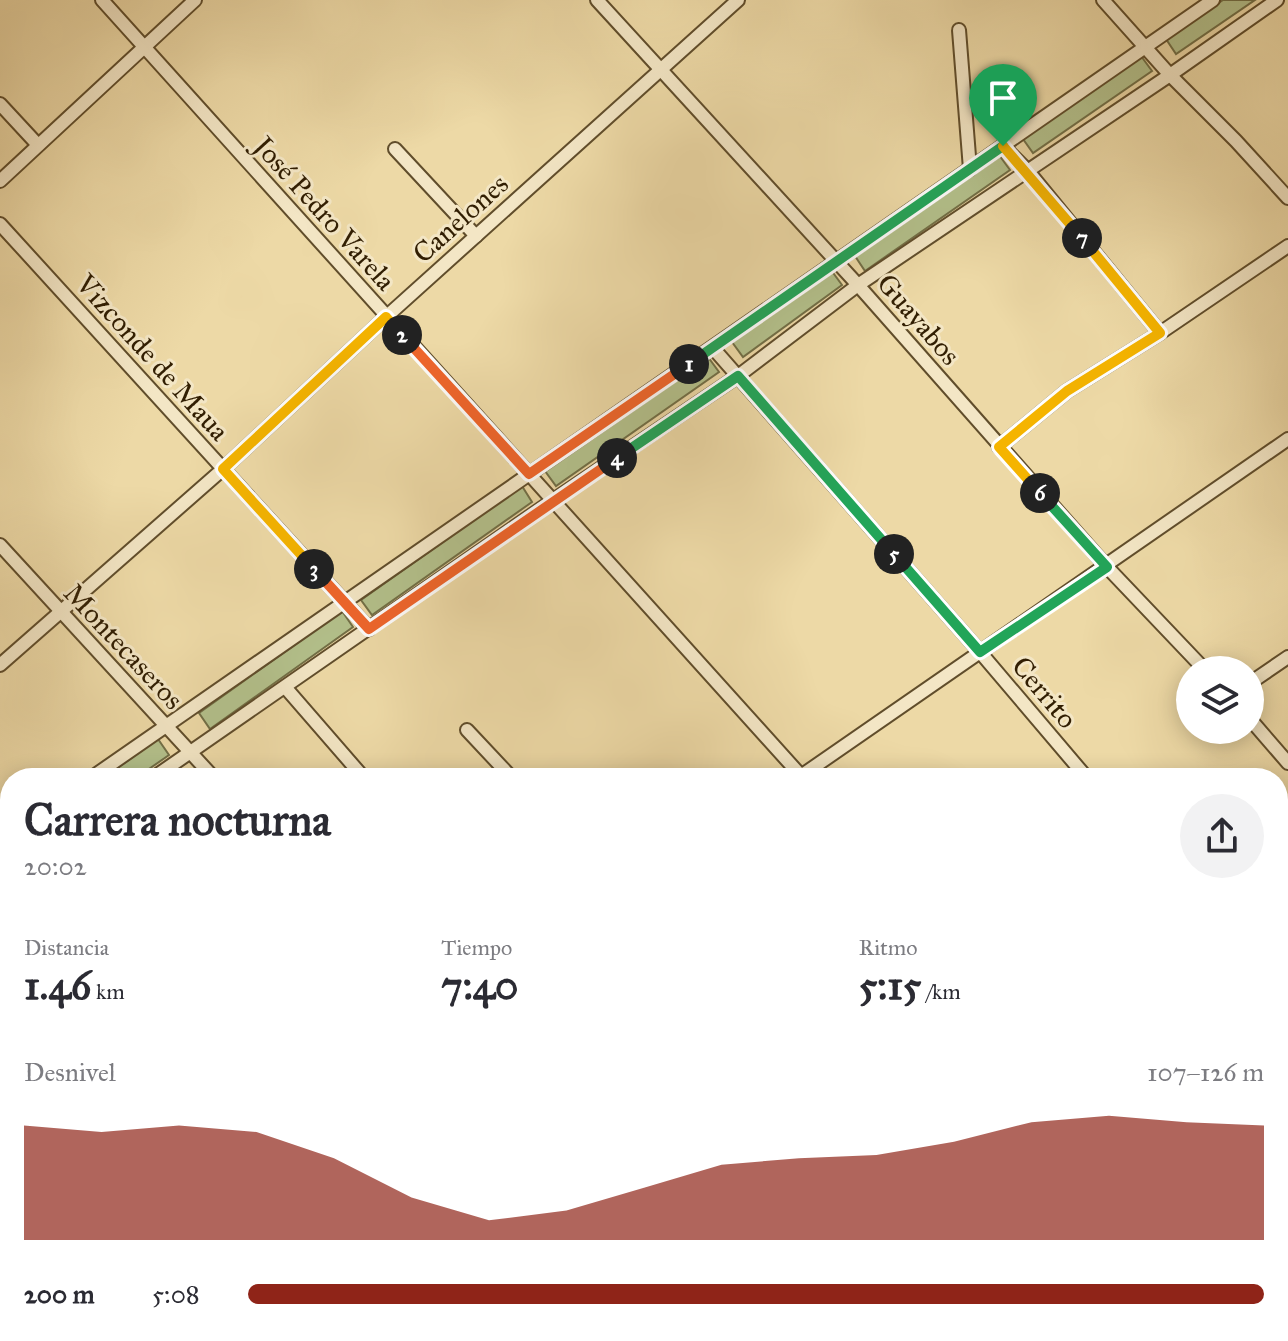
<!DOCTYPE html>
<html lang="es">
<head>
<meta charset="utf-8">
<style>
	:root { --surface:#fff; --page:#f2f2f3; --text:#2b2b33; --muted:#7c7c81; --accent:#8f2418 }
	body { margin:0; font-family:"IM FELL Great Primer",serif; background:var(--page); color:var(--text); height:100vh; display:flex; flex-direction:column; font-size:30px; white-space:nowrap }
	* { box-sizing:border-box; margin:0 }
	p { font-size:26px; color:var(--muted) }
	.icon { flex:none; width:44px; height:44px; fill:none; stroke:currentColor; stroke-width:2; stroke-linecap:round; stroke-linejoin:round }
	.map { position:relative; flex:1; overflow:hidden }
	.side { position:absolute; left:0px; top:768px; width:1288px; height:574px; display:flex; flex-direction:column; background:var(--surface); border-radius:32px 32px 0 0; box-shadow:0 4px 20px #0003 }
	.side>* { flex:none }
	.fabs { position:absolute; left:1176px; top:656px; display:grid; gap:16px }
	.fabs a { display:grid; place-items:center; width:88px; height:88px; border-radius:50%; background:var(--surface); box-shadow:0 4px 20px #0003; font-size:40px }
	.pin { position:absolute; display:grid; place-items:center; width:68px; height:68px; color:#fff; margin:-82px -34px; border-radius:50% 50% 50% 0; rotate:-45deg; box-shadow:0 0 8px #0007 }
	.pin .icon { rotate:45deg }
	.km { position:absolute; width:40px; height:40px; margin:-20px; border-radius:50%; background:#222; color:#fff; font-size:22px; line-height:40px; text-align:center }
	.round { display:grid; place-items:center; flex:none; width:84px; height:84px; border-radius:42px; background:var(--page) }
	.overview { display:flex; align-items:center; justify-content:space-between; height:136px; padding:0 24px }
	h1 { font-size:44px; font-weight:800; line-height:60px }
	.metrics { display:grid; grid-template-columns:repeat(3,1fr); gap:12px; height:136px; padding:8px 24px }
	.metrics div { display:grid; align-content:center }
	.metrics b { font-size:40px; font-weight:800 }
	.metrics small { font-size:22px; font-weight:400 }
	.metrics p { font-size:22px }
	.chart { height:224px; padding:16px 24px }
	.chart p { display:flex; justify-content:space-between }
	.chart svg { width:100%; height:144px; margin-top:8px; fill:var(--accent); opacity:.7 }
	ul { padding:0 24px; list-style:none; font-size:26px }
	li { display:grid; grid-template-columns:128px 96px 1fr; align-items:center; height:60px }
	li i { height:20px; border-radius:10px; background:var(--accent) }
	.map>svg:first-child { display:block }
	.green { fill:#b3c08b; stroke:#726f46; stroke-width:2 }
	.lines { fill:none; stroke-linecap:round; stroke-linejoin:round }
	.river { stroke:#9ab9ae; stroke-width:22 }
	.minor-casing { stroke:#604d2b; stroke-width:16 }
	.tertiary-casing { stroke:#604d2b; stroke-width:20 }
	.minor { stroke:#f3e6c5; stroke-width:12 }
	.tertiary { stroke:#f3e6c5; stroke-width:16 }
	.split-1-casing { stroke:#fff; stroke-width:16 }
	.split-2-casing { stroke:#fff; stroke-width:16 }
	.split-3-casing { stroke:#fff; stroke-width:16 }
	.split-4-casing { stroke:#fff; stroke-width:16 }
	.split-5-casing { stroke:#fff; stroke-width:16 }
	.split-6-casing { stroke:#fff; stroke-width:16 }
	.split-7-casing { stroke:#fff; stroke-width:16 }
	.split-8-casing { stroke:#fff; stroke-width:16 }
	.split-1 { stroke:#22a559; stroke-width:10 }
	.split-2 { stroke:#f0652b; stroke-width:10 }
	.split-3 { stroke:#f5b400; stroke-width:10 }
	.split-4 { stroke:#f0652b; stroke-width:10 }
	.split-5 { stroke:#22a559; stroke-width:10 }
	.split-6 { stroke:#22a559; stroke-width:10 }
	.split-7 { stroke:#f5b400; stroke-width:10 }
	.split-8 { stroke:#f5b400; stroke-width:10 }
	.labels { text-anchor:middle; stroke-width:6; stroke-linejoin:round; paint-order:stroke }
	.street-label { font-size:28px; fill:#311e02; stroke:#f3e6c5 }
</style>
</head>
<body>
<div class="map">
<svg width="1288" height="1341" viewBox="0 0 1288 1341">
	<rect width="100%" height="100%" fill="#edd9a6"/>
	<filter id="stains"><feTurbulence type="fractalNoise" baseFrequency=".0025" numOctaves="4"/><feColorMatrix values="0 0 0 0 .2 0 0 0 0 .09 0 0 0 0 .02 0 0 0 .5 -.17"/></filter>
	<radialGradient id="worn" r=".72"><stop offset=".6" stop-color="#630" stop-opacity="0"/><stop offset="1" stop-color="#630" stop-opacity=".3"/></radialGradient>
	<!-- green -->
	<g class="green">
		<path d="M1223,0H1255L1176,54L1166,39Z"/>
		<path d="M1141,56L1152,71L1033,153L1023,139Z"/>
		<path d="M999,155L1010,170L865,271L855,256Z"/>
		<path d="M831,270L842,285L743,357L732,342Z"/>
		<path d="M708,357L719,372L556,486L545,471Z"/>
		<path d="M522,486L532,502L372,615L361,600Z"/>
		<path d="M342,611L353,627L210,729L199,713Z"/>
		<path d="M158,739L169,755L136,778H103Z"/>
		<path d="M1278,1303L1288,1310V1341H1136L1152,1332H1278Z"/>
	</g>
	<g class="lines">
		<!-- river -->
		<g class="river">
			<path d="M1278,1287L1288,1293"/>
			<path d="M1084,1341L1096,1332"/>
		</g>
		<defs>
			<g id="minor">
				<path d="M102,0L803,778"/>
				<path d="M597,0L858,285L1107,567L1205,670"/>
				<path d="M1103,0L1170,75L1236,141L1288,198"/>
				<path d="M959,30L970,169"/>
				<path d="M0,104L38,145"/>
				<path d="M1003,146L1028,171L1160,333"/>
				<path d="M395,149L476,236"/>
				<path d="M0,181L195,0"/>
				<path d="M0,224L369,629"/>
				<path d="M713,348L980,652L1087,778"/>
				<path d="M999,447L1067,391L1160,333L1288,246"/>
				<path d="M0,545L214,778"/>
				<path d="M0,665L223,469L386,317L738,0"/>
				<path d="M1250,683L1288,657"/>
				<path d="M285,687L364,778"/>
				<path d="M1250,719L1288,763"/>
				<path d="M467,730L512,778"/>
				<path d="M91,778L1213,0"/>
				<path d="M153,778L552,501L738,376L858,285L1170,75L1277,0"/>
				<path d="M798,778L1288,439"/>
				<path d="M0,843L10,835"/>
				<path d="M0,883L10,876"/>
				<path d="M1278,901L1288,893"/>
				<path d="M0,958L10,972"/>
				<path d="M0,1012L10,1025"/>
				<path d="M0,1117L10,1111"/>
				<path d="M0,1332L10,1325"/>
				<path d="M184,1332L187,1341"/>
				<path d="M345,1332L359,1341"/>
				<path d="M401,1332L411,1341"/>
				<path d="M701,1332L709,1341"/>
				<path d="M618,1341L632,1332"/>
			</g>
			<g id="tertiary">
				<path d="M1278,1078L1288,1075"/>
				<path d="M768,1341L781,1332"/>
			</g>
		</defs>
		<!-- minor casing -->
		<use href="#minor" class="minor-casing"/>
		<!-- tertiary casing -->
		<use href="#tertiary" class="tertiary-casing"/>
		<!-- minor -->
		<use href="#minor" class="minor"/>
		<!-- tertiary -->
		<use href="#tertiary" class="tertiary"/>
	</g>
	<g class="lines">
		<defs>
			<path id="split-1" d="M689,364L1003,146"/>
			<path id="split-2" d="M402,335L529,474L689,364"/>
			<path id="split-3" d="M314,569L223,469L386,317L402,335"/>
			<path id="split-4" d="M314,569L369,629L617,458"/>
			<path id="split-5" d="M617,458L738,376L894,554"/>
			<path id="split-6" d="M894,554L980,652L1107,567L1040,493"/>
			<path id="split-7" d="M1040,493L999,447L1067,391L1160,333L1082,238"/>
			<path id="split-8" d="M1003,146L1082,238"/>
		</defs>
		<!-- split-1 casing -->
		<use href="#split-1" class="split-1-casing"/>
		<!-- split-2 casing -->
		<use href="#split-2" class="split-2-casing"/>
		<!-- split-3 casing -->
		<use href="#split-3" class="split-3-casing"/>
		<!-- split-4 casing -->
		<use href="#split-4" class="split-4-casing"/>
		<!-- split-5 casing -->
		<use href="#split-5" class="split-5-casing"/>
		<!-- split-6 casing -->
		<use href="#split-6" class="split-6-casing"/>
		<!-- split-7 casing -->
		<use href="#split-7" class="split-7-casing"/>
		<!-- split-8 casing -->
		<use href="#split-8" class="split-8-casing"/>
		<!-- split-1 -->
		<use href="#split-1" class="split-1"/>
		<!-- split-2 -->
		<use href="#split-2" class="split-2"/>
		<!-- split-3 -->
		<use href="#split-3" class="split-3"/>
		<!-- split-4 -->
		<use href="#split-4" class="split-4"/>
		<!-- split-5 -->
		<use href="#split-5" class="split-5"/>
		<!-- split-6 -->
		<use href="#split-6" class="split-6"/>
		<!-- split-7 -->
		<use href="#split-7" class="split-7"/>
		<!-- split-8 -->
		<use href="#split-8" class="split-8"/>
	</g>
	<g class="labels">
		<!-- street labels -->
		<g class="street-label">
			<text transform="translate(325 213) rotate(48)" y="10">José Pedro Varela</text>
			<text transform="translate(460 218) rotate(-42)" y="10">Canelones</text>
			<text transform="translate(919 319) rotate(49)" y="10">Guayabos</text>
			<text transform="translate(153 357) rotate(48)" y="10">Vizconde de Maua</text>
			<text transform="translate(124 646) rotate(47)" y="10">Montecaseros</text>
			<text transform="translate(1045 692) rotate(50)" y="10">Cerrito</text>
		</g>
	</g>
	<rect width="100%" height="100%" filter="url(#stains)"/>
	<rect width="100%" height="100%" fill="url(#worn)"/>
</svg>
<div class="fabs">
<a><svg class="icon" aria-label="layers" viewBox="0 0 24 24"><path d="M12 4l9 5-9 5-9-5zM3 14l9 5 9-5"/></svg></a>
</div>
<div class="pin" style="left:1003px;top:146px;background:#1e9e55"><svg class="icon" aria-label="arrive" viewBox="0 0 24 24"><path d="M6 21V4h12l-3 4 3 4H6"/></svg></div>
<b class="km" style="left:689px;top:364px">1</b>
<b class="km" style="left:402px;top:335px">2</b>
<b class="km" style="left:314px;top:569px">3</b>
<b class="km" style="left:617px;top:458px">4</b>
<b class="km" style="left:894px;top:554px">5</b>
<b class="km" style="left:1040px;top:493px">6</b>
<b class="km" style="left:1082px;top:238px">7</b>
<section class="side">
<div class="overview"><div><h1>Carrera nocturna</h1><p>20:02</p></div><a class="round"><svg class="icon" aria-label="share" viewBox="0 0 24 24"><path d="M12 15V3M7 8l5-5 5 5M5 13v7h14v-7"/></svg></a></div>
<div class="metrics">
<div><p>Distancia</p><b>1.46<small> km</small></b></div>
<div><p>Tiempo</p><b>7:40</b></div>
<div><p>Ritmo</p><b>5:15<small> /km</small></b></div>
</div>
<div class="chart"><p><span>Desnivel</span>107–126 m</p>
<svg viewBox="0 0 160 44" preserveAspectRatio="none"><path d="M0 44V9L10 11L20 9L30 11L40 19L50 31L60 38L70 35L80 28L90 21L100 19L110 18L120 14L130 8L140 6L150 8L160 9V44z"/></svg>
</div>
<ul>
<li><b>200 m</b>5:08<i style="width:100%"></i></li>
</ul>
</section>
</div>
</body>
</html>
